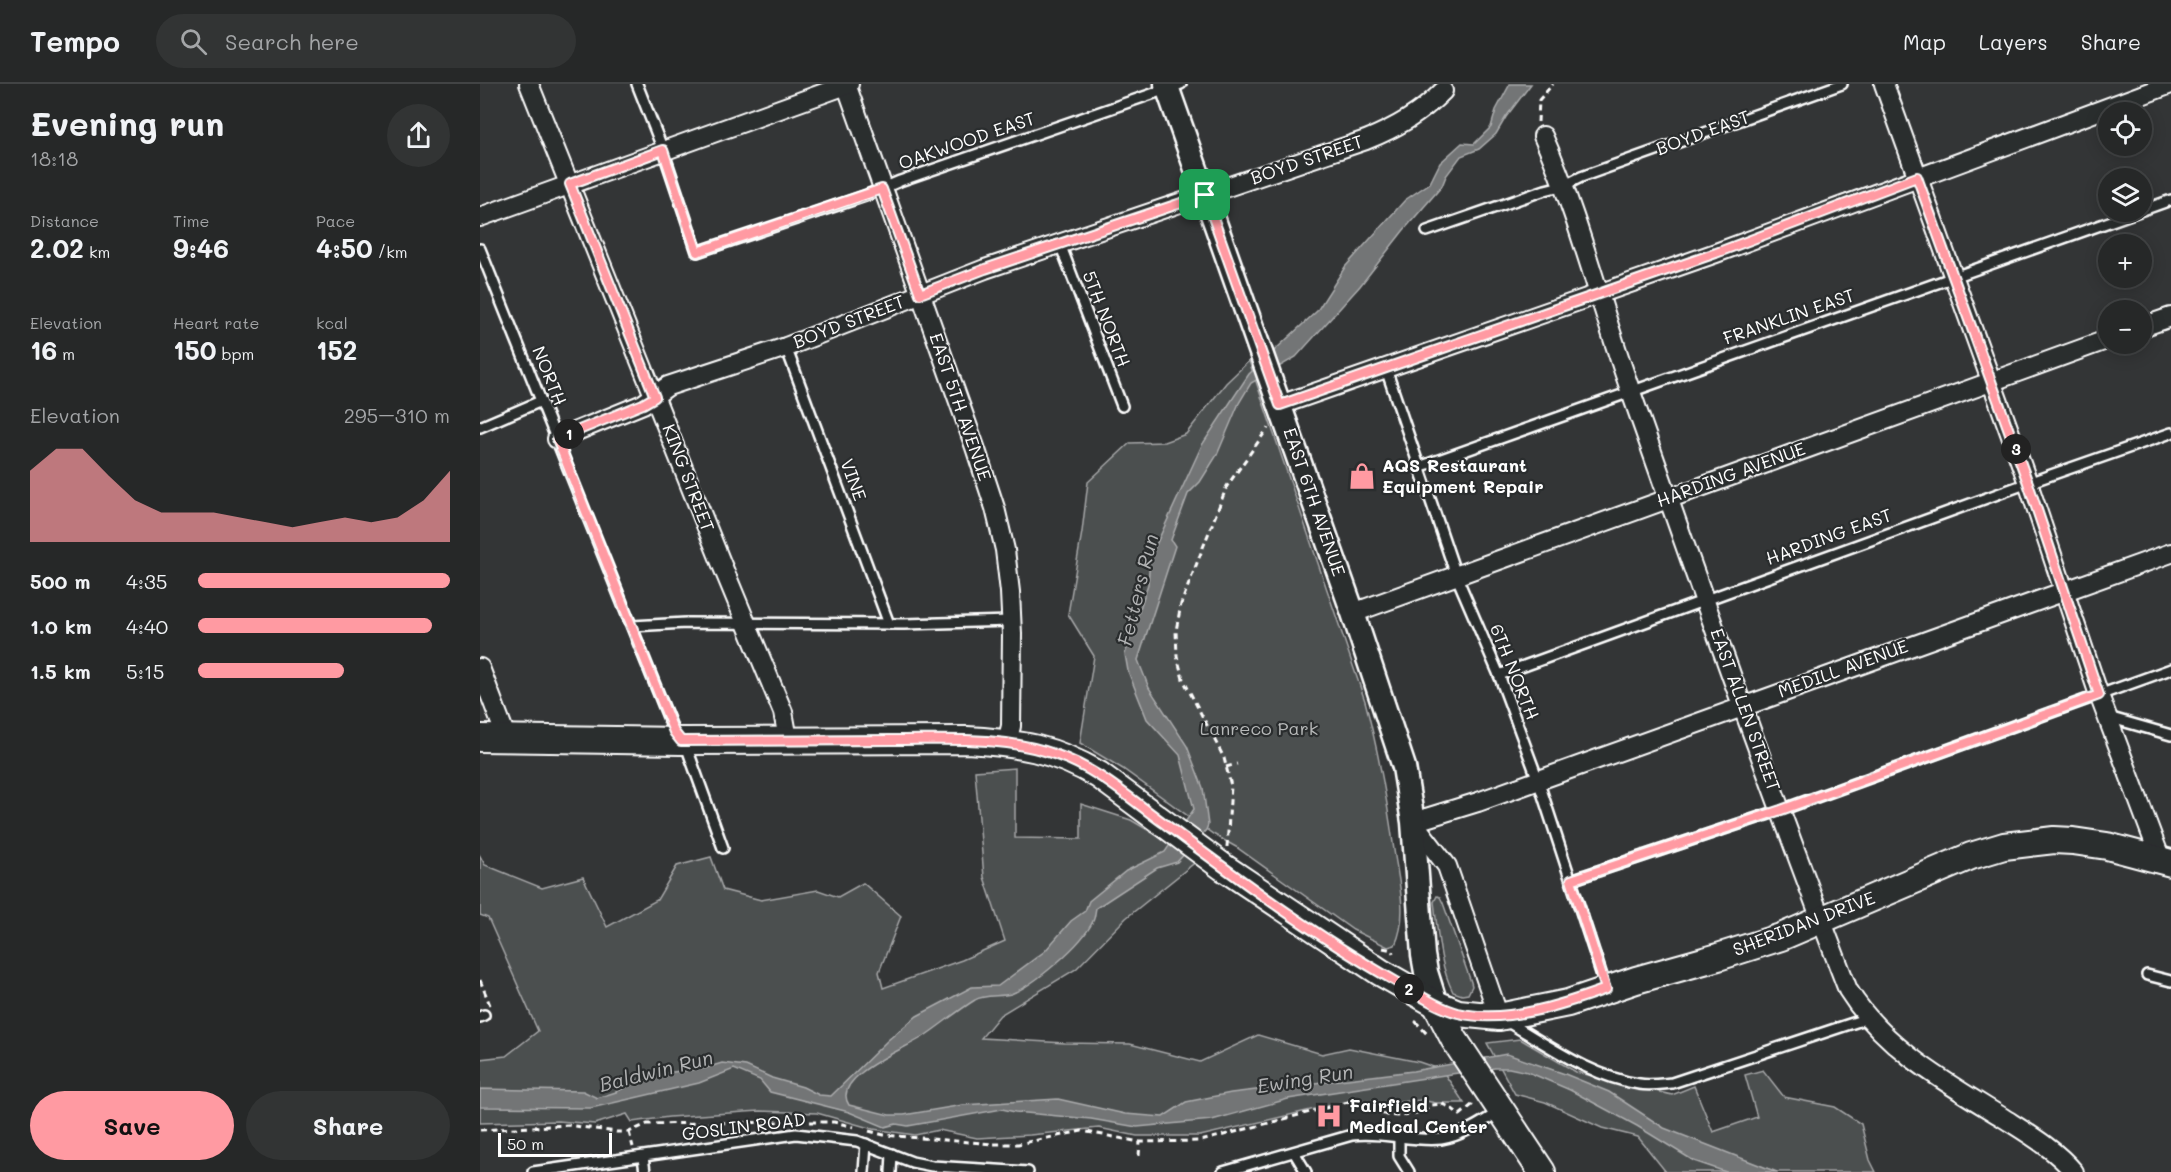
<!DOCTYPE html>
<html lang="en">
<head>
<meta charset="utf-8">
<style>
	:root { --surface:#262828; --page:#323434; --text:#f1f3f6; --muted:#a4a6a8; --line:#424445; --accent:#ff9aa2 }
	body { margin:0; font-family:Mali,sans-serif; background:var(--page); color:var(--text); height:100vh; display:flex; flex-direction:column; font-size:22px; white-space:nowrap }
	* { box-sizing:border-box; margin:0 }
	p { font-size:20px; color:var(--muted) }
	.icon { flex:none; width:33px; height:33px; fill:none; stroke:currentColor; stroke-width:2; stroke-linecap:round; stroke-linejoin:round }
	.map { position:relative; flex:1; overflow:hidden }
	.drawer { display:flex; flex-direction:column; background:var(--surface); width:480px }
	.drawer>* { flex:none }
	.fabs { position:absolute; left:1618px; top:18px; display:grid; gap:12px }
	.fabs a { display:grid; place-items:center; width:54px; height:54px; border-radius:50%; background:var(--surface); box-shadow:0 3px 15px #0003,0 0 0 2px var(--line); font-size:30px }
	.scale { position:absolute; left:18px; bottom:15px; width:114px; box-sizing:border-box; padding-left:6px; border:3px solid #fff; border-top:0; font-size:16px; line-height:21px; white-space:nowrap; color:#fff; -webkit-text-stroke:4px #2a2d2e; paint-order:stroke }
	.pin { position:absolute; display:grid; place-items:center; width:51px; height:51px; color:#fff; margin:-26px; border-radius:12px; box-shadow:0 3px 9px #0006 }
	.km { position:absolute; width:30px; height:30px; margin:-15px; border-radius:50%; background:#222; color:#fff; font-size:16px; line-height:30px; text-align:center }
	.round { display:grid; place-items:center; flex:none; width:63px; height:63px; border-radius:32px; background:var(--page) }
	.head { display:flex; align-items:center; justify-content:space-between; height:102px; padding:0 30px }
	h1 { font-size:33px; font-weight:700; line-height:45px }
	.metrics { display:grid; grid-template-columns:repeat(3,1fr); gap:9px; height:102px; padding:6px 30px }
	.metrics div { display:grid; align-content:center }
	.metrics b { font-size:26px; font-weight:700 }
	.metrics small { font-size:16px; font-weight:400 }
	.metrics p { font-size:16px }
	.chart { height:168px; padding:12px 30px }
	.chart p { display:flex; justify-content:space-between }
	.chart svg { width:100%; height:108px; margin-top:6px; fill:var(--accent); opacity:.7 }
	.action { display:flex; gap:12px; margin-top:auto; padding:12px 30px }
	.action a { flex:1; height:69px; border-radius:36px; background:var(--accent); color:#111; font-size:24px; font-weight:700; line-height:69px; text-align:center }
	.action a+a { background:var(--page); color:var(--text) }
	ul { padding:0 30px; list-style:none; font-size:20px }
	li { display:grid; grid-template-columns:96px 72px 1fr; align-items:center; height:45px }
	li i { height:15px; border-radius:8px; background:var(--accent) }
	header { display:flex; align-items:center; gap:36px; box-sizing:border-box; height:84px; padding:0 30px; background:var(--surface); border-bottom:2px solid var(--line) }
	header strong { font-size:28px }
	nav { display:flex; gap:33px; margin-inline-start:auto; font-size:21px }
	.search { width:420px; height:54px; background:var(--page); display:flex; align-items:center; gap:15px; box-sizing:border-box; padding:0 21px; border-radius:33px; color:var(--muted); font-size:22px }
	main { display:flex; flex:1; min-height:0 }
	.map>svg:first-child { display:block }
	.green { fill:#4c4f50; stroke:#a6a7a8; stroke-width:1.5 }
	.water { fill:#737576; stroke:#abacad; stroke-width:1.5 }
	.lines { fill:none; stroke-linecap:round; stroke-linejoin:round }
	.service-casing { stroke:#fff; stroke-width:14 }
	.minor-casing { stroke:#fff; stroke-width:22 }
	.tertiary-casing { stroke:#fff; stroke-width:27 }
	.secondary-casing { stroke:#fff; stroke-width:30 }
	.path { stroke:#fff; stroke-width:3; stroke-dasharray:6 4.5; stroke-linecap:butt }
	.service { stroke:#2a2d2e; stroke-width:9 }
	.minor { stroke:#2a2d2e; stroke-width:18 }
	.tertiary { stroke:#2a2d2e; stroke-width:22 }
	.secondary { stroke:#2a2d2e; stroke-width:26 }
	.route-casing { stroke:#fff; stroke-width:12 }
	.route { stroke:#ff9aa2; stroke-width:8 }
	.labels { text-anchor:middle; stroke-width:4.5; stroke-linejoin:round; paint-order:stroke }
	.street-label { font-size:18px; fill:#fff; stroke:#2a2d2e }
	.poi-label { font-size:18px; font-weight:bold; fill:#fff; stroke:#2a2d2e; text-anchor:start }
	.park-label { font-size:18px; fill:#b7b9b9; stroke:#2a2d2e }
	.water-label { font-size:20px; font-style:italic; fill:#b2b3b4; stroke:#2a2d2e }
</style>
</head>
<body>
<header>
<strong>Tempo</strong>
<div class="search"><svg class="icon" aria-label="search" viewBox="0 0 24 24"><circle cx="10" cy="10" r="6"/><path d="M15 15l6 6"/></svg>Search here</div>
<nav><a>Map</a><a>Layers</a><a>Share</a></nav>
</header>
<main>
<section class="drawer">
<div class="head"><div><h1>Evening run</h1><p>18:18</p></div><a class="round"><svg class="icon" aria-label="share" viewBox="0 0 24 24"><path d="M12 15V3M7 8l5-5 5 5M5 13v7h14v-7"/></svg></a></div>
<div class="metrics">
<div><p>Distance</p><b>2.02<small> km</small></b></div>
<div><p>Time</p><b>9:46</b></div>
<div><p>Pace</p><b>4:50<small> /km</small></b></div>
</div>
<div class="metrics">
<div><p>Elevation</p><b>16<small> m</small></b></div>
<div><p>Heart rate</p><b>150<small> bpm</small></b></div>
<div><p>kcal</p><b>152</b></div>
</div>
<div class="chart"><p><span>Elevation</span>295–310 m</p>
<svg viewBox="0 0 160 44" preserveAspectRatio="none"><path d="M0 44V15L10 6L20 6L30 17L40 27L50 32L60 32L70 32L80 34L90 36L100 38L110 36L120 34L130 36L140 34L150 27L160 15V44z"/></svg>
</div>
<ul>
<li><b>500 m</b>4:35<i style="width:100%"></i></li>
<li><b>1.0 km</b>4:40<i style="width:93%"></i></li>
<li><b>1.5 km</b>5:15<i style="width:58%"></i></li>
</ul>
<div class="action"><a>Save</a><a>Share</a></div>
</section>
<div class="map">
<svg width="1691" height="1088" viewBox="0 0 1691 1088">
	<rect width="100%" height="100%" fill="#333536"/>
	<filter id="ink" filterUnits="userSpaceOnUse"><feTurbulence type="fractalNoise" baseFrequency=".0167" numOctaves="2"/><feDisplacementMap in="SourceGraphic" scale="12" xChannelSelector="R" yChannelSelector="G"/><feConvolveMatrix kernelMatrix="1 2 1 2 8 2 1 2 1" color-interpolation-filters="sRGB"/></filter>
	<g filter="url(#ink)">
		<!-- green -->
		<g class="green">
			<path d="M769,277L885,617C898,666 907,715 914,766C918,795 929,832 915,861L908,863L873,846L756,763L733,750L643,685L600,659L614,572L588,530L602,448L608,398L650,359L684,358L706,350L746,299Z"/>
			<path d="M535,684V754L601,755V720L651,736L718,776L646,834L596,885L520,931L501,954L585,959L650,960L720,978L778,951L842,970L869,964L939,978L962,986L984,1019H956L941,1016L900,1020L873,1016L720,1052H657L619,1044L550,1051L497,1054L459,1046L435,1051L393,1045L337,1029L280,1027L189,1033L152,1038L147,1030L115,1040L78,1037L0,1039V975L26,972L58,947L8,834L0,831V772L5,781L62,804L103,793L127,843L177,816L197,782L231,773L243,806L281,816L338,806L358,813L383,799L421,832L399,888L403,904L482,876L525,857L504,793L495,687Z"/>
			<path d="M957,812L960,813L963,819L991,898L992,902L988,910L982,911L973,908C959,880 958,848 954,818Z"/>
			<path d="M1040,955L1096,988L1192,1011L1214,1002L1233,1048L1277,1033L1265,991L1283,986L1304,1013L1355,1023L1381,1040L1390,1076L1396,1088H1186L1158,1053L1122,1044L1065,1018L1035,1010L1007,959Z"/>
		</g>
		<!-- water -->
		<path class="water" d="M1030,0H1051L1026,33L1016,50L999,65L981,72L966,92L962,102L923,147L880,202L816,273L771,299L759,319L737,371L720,398L708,410L691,456L695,462L658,576L669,604L707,662L723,704L728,741L726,746L697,778L677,784L616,824C615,828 615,834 613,837C603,860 554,901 531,910C520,913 504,910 495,916C477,927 461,941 443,953C425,965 350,993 369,1021L409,1031H424L483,1021L578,1015L645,1030L683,1033L706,1018L751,1009L933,987L1027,970L1085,990L1129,1008L1184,1044L1297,1088H1246L1214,1077L1157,1042L1090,1006L1048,988L1029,984H1015L971,990L808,1015L732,1036L657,1043L611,1035L535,1028L522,1025L428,1042L416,1040L405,1043L369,1028L290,1008L280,996L254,985L219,999L111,1024L0,1023V1005L103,1007L117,1014L136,1008L168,991L226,984L242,979L266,982L292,994L323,1003L339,1011L351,1012L408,956L437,932L492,903L518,902L565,867L591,837L605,827L609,817L646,787L685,768L714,725L700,671L667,635L648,587L645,570L668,500L670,474L722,361L769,290L837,227L865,183L925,116L950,99L960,79L982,59L994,60L1011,43L1016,26Z"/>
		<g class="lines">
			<defs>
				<g id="service">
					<path d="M157,0L183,66L217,168L385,112L420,97L701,0"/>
					<path d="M947,147L1065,106L1085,101L1101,93L1362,0"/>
					<path d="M580,160L642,322"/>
					<path d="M0,165L194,648L208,667L243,764"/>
					<path d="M306,263L409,540"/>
					<path d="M906,285L976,491L1019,591L1058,696L1126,904"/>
					<path d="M0,343L61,317"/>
					<path d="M939,383L1691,116"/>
					<path d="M152,542L206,539L424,540L531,537"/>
					<path d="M1019,591L1548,399L1691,349"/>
					<path d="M1628,633L1691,651"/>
					<path d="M1091,796L1301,726L1691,585"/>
					<path d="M1667,891L1691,897"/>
					<path d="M0,933L4,931"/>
					<path d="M1026,937C1068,961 1111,993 1159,1000C1170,1002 1181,1000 1192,999L1388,934"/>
					<path d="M919,1052V1072L929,1088"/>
					<path d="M814,1068L826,1088"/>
					<path d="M163,1073L165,1088"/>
					<path d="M53,1088L316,1050L377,1057L432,1078L452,1082L548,1088"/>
					<path d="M384,1088L386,1060"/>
					<path d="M411,1088L412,1070"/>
					<path d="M743,1088L872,1051C902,1047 931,1058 961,1055C982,1052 1003,1038 1020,1027"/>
				</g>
				<g id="minor">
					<path d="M49,0L242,481L303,628L308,655"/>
					<path d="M366,0L495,363L515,424L525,466L530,508L532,550L531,642L527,658"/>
					<path d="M1404,0L1548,399L1619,611L1681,776"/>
					<path d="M1063,52C1100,135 1121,225 1152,311C1222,510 1292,709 1368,906C1404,964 1465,998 1522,1033C1547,1049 1575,1065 1594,1088"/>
					<path d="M0,133L369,0"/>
					<path d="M1662,243L1691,233"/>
					<path d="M800,321L1236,169L1691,0"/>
					<path d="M77,355L163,320L188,302L306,263L505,185L886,56C916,44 940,30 963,7"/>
					<path d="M873,529L1629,255"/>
					<path d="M0,584L27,655"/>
					<path d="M1019,933L967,782L933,738L998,718L1691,469"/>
				</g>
				<path id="tertiary" d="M686,0L873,529L924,683L933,738L943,871L946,888L956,920"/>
				<g id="secondary">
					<path d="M0,654L201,657L487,656C539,659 573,664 619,691L743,783L900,888L956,920L978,929L1019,933L1088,919L1156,896L1238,873L1301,853L1491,772L1524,762L1574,756L1593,757L1627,762L1691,779"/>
					<path d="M956,920L974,955L1062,1088"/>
				</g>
			</defs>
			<!-- service casing -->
			<use href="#service" class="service-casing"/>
			<!-- minor casing -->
			<use href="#minor" class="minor-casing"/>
			<!-- tertiary casing -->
			<use href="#tertiary" class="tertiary-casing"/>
			<!-- secondary casing -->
			<use href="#secondary" class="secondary-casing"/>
			<!-- path -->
			<g class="path">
				<path d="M1058,38L1059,16L1073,0"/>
				<path d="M746,683L757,680"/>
				<path d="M747,763L751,702L744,674L703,595L697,572L696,547L701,520L747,402L788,344"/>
				<path d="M903,864L912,866L913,869"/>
				<path d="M0,896L10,921"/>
				<path d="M937,937L936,938L947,950"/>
				<path d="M330,1038H354L374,1043"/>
				<path d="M0,1046L88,1041L136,1048H149L167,1040L302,1038"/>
				<path d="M389,1047L404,1051L513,1060H538L602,1047L660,1058L721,1057L872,1017L890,1020L896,1026L906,1031L917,1032L942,1028L951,1021L962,1020L970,1023L980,1031L992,1021V1018"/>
				<path d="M149,1048L153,1063"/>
				<path d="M659,1072L660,1058"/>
			</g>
			<!-- service -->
			<use href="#service" class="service"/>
			<!-- minor -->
			<use href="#minor" class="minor"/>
			<!-- tertiary -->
			<use href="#tertiary" class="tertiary"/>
			<!-- secondary -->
			<use href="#secondary" class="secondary"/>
		</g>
	</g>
	<g class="lines" filter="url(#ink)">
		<defs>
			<path id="route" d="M183,66L217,168L402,105L440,210L505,185L725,111L800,321L1236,169L1437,93L1548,399L1619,611L1301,726L1091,796L1126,905C1082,921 1025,940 978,929C956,923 935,908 915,897C834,851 759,795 685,740C649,714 617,684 574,670C523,652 467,656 414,656C343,656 272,656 201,657L194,648L77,355L163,320L175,313L90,100Z"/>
		</defs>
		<!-- route casing -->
		<use href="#route" class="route-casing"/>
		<!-- route -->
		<use href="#route" class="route"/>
	</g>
	<!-- icons -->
	<defs>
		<symbol id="shop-bare" viewBox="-9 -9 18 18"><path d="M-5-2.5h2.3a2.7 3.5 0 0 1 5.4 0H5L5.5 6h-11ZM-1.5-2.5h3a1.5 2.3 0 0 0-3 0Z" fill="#ff9aa2" stroke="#2a2d2e" stroke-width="2.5" paint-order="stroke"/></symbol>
		<symbol id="hospital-bare" viewBox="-9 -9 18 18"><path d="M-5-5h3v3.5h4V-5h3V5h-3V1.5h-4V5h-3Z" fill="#ff9aa2" stroke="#2a2d2e" stroke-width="2.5" paint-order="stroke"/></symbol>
	</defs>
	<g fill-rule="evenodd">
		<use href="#shop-bare" x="863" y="373" width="38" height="38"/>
		<use href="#hospital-bare" x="830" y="1013" width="38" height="38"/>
	</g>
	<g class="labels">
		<!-- street labels -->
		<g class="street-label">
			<text transform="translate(1223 49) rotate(-20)" y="6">BOYD EAST</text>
			<text transform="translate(487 57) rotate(-19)" y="6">OAKWOOD EAST</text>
			<text transform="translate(827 76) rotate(-19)" y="6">BOYD STREET</text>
			<text transform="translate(1309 233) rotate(-19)" y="6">FRANKLIN EAST</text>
			<text transform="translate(626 235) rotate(69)" y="6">5TH NORTH</text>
			<text transform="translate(369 238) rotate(-21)" y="6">BOYD STREET</text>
			<text transform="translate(69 292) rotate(68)" y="6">NORTH</text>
			<text transform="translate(480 323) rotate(71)" y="6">EAST 5TH AVENUE</text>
			<text transform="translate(1251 391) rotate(-20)" y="6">HARDING AVENUE</text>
			<text transform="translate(208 394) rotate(69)" y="6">KING STREET</text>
			<text transform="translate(373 396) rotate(70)" y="6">VINE</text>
			<text transform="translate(834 418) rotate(71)" y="6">EAST 6TH AVENUE</text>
			<text transform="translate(1349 453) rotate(-20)" y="6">HARDING EAST</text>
			<text transform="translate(1363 585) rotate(-20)" y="6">MEDILL AVENUE</text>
			<text transform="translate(1034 588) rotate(68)" y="6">6TH NORTH</text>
			<text transform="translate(1265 626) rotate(70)" y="6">EAST ALLEN STREET</text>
			<text transform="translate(1324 840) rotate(-21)" y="6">SHERIDAN DRIVE</text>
			<text transform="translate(264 1043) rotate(-7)" y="6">GOSLIN ROAD</text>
		</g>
		<!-- poi labels -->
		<g class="poi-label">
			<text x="902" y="388">AQS Restaurant<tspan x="902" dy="21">Equipment Repair</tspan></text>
			<text x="869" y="1028">Fairfield<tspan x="869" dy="21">Medical Center</tspan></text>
		</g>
		<!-- park labels -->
		<g class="park-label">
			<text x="779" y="651">Lanreco Park</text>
		</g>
		<!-- water labels -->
		<g class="water-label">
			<text transform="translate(658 506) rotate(-76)" y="7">Fetters Run</text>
			<text transform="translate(176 987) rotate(-14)" y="7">Baldwin Run</text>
			<text transform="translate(825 995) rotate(-9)" y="7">Ewing Run</text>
		</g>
	</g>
</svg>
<div class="fabs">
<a><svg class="icon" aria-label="locate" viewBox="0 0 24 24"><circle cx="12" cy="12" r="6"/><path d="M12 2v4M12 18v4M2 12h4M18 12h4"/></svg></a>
<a><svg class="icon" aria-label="layers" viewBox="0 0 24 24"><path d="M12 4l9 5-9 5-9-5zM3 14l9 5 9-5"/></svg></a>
<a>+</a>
<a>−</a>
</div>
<div class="scale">50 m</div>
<div class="pin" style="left:725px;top:111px;background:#1e9e55"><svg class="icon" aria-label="arrive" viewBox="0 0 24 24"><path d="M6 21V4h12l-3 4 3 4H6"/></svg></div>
<b class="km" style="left:89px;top:350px">1</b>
<b class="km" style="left:929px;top:905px">2</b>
<b class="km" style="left:1536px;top:365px">3</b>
</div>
</main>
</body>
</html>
